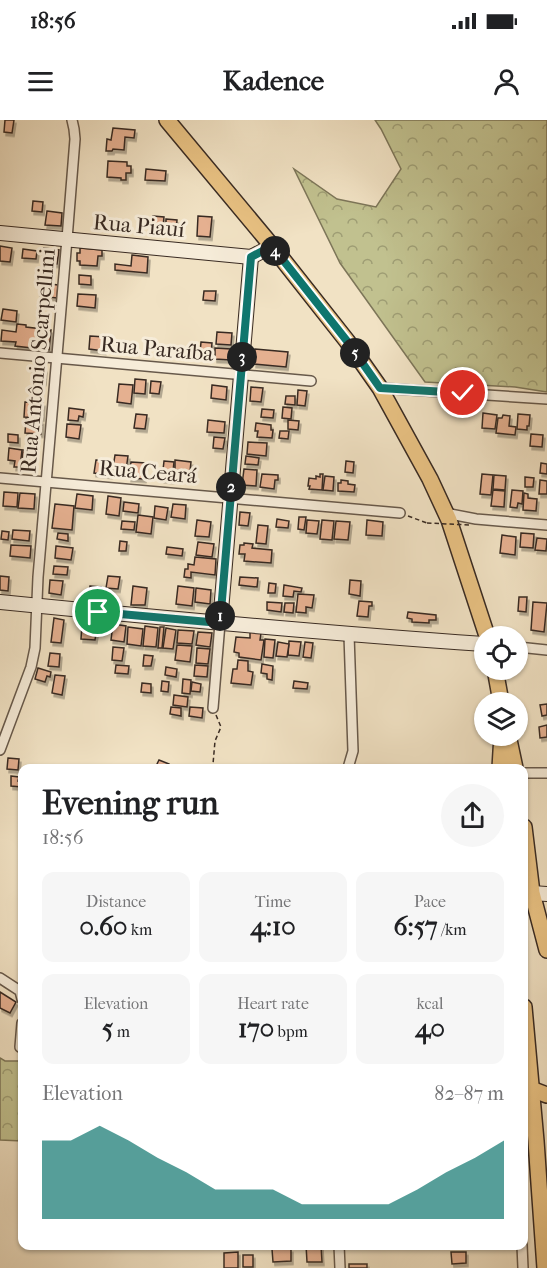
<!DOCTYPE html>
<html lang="en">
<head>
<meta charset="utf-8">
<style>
	:root { --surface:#fff; --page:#f6f6f6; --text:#202124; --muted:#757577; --accent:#0f766e }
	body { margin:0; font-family:"IM FELL French Canon",serif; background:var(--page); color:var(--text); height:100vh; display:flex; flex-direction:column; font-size:22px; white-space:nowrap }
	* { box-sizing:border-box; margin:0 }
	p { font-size:20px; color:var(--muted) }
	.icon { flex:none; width:33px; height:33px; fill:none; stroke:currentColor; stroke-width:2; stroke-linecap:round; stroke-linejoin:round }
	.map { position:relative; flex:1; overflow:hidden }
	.side { position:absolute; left:18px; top:644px; width:510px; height:486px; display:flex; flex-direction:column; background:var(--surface); border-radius:12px; box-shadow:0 2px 4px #0004 }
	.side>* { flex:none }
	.tools { position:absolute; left:474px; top:506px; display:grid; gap:12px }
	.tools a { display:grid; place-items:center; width:54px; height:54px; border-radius:50%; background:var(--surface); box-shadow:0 2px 4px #0004; font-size:30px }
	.pin { position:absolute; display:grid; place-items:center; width:51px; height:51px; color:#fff; margin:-26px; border:3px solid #fff; border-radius:50%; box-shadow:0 2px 6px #0007 }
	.km { position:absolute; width:30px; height:30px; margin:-15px; border-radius:50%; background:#222; color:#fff; font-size:16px; line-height:30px; text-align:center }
	.round { display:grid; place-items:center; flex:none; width:63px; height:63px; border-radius:32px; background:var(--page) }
	.head { display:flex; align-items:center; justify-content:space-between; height:102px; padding:0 24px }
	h1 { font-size:33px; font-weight:800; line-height:45px }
	.figures { display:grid; grid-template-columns:repeat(3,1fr); gap:9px; height:102px; padding:6px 24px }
	.figures div { display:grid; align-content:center; border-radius:12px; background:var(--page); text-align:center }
	.figures b { font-size:26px; font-weight:800 }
	.figures small { font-size:16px; font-weight:400 }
	.figures p { font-size:16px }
	.chart { height:168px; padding:12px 24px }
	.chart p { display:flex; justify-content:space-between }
	.chart svg { width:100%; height:108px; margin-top:6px; fill:var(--accent); opacity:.7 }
	.status { display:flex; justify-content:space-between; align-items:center; height:42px; padding:0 30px; background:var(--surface); direction:ltr }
	.status svg { height:16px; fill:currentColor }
	header { display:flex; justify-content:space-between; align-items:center; height:78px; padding:0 24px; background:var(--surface); font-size:27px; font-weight:800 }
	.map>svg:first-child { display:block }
	.forest { fill:url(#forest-crowns); stroke:#7d7659; stroke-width:1.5 }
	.building { fill:#e5b090; stroke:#392b23; stroke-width:1.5; filter:url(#shadow) }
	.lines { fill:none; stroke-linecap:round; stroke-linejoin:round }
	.street-casing { stroke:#67594b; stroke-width:12 }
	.secondary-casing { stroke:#392b23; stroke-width:16 }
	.primary-casing { stroke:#392b23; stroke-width:18 }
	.path { stroke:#392b23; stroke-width:1.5; stroke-dasharray:4.5 3; stroke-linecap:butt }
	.street { stroke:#f6ecd9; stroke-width:9 }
	.secondary { stroke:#f6ecd9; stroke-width:14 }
	.primary { stroke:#e8c182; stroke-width:15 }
	.path-bridge { stroke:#392b23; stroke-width:1.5; stroke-dasharray:4.5 3; stroke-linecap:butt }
	.route-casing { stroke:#fff; stroke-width:12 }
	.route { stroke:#0f766e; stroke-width:8 }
	.labels { text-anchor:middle; stroke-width:6; stroke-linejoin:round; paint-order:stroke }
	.street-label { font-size:22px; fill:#392b23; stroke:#f6ecd9 }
</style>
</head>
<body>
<div class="status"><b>18:56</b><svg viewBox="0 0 49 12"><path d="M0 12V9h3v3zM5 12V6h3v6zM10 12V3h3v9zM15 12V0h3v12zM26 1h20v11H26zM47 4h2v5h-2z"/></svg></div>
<header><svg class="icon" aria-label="menu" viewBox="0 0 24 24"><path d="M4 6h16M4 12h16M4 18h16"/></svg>Kadence<svg class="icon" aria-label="person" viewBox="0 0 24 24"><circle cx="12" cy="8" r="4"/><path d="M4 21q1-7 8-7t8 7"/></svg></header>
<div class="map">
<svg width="547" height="1148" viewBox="0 0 547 1148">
	<defs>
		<pattern id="forest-crowns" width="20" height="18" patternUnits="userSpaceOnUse" patternTransform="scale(1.5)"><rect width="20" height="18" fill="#c1c18f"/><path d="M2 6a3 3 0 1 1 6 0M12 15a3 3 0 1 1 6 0" fill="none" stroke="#9e9d74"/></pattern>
		<filter id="shadow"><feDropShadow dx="2" dy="3.5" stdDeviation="0" flood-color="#0004"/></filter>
	</defs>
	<rect width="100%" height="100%" fill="#f1e2c4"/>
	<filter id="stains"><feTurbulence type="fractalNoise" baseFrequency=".00333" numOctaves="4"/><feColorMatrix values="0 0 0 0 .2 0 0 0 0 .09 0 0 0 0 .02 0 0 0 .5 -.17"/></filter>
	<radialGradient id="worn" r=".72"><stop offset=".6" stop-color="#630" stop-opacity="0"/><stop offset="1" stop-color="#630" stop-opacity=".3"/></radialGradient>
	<!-- forest -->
	<g class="forest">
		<path d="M375,0H547V272L515,267L425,262L340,143L294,49L337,79L376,87L401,49L381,9Z"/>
		<path d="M0,938L5,941H22V1021L0,1020Z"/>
	</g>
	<!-- building -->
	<g class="building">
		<path d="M5,0H14L12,13L4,12Z"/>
		<path d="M113,8L135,10L134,18L125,17L124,30L113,29L112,31H106L107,19L111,20Z"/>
		<path d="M108,41L127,42V46H131V53H126V60H121V58L107,57Z"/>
		<path d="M146,49L166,51L165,61L145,60Z"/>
		<path d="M33,81L43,82L42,92L32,91Z"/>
		<path d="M47,91L62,93L61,106L45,105Z"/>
		<path d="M153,96L164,97L163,106H159L158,110L151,109Z"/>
		<path d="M198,96L212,97L210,117L197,116Z"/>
		<path d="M166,99L177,100L176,114L166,113Z"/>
		<path d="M0,126L12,128L10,142L0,141Z"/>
		<path d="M44,128L59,130L57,144L43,143Z"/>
		<path d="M80,128L102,130V136H98L97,146L80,145V141H77V133H80Z"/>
		<path d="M23,129L37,131L36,139L22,138Z"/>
		<path d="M132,135L148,137L147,153L115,150V144L131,146Z"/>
		<path d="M79,155L91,156V165L79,164Z"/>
		<path d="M41,163L58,165L57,178L40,176Z"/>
		<path d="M204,171H216L215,181L203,180Z"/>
		<path d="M78,174L96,175L95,188L77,186Z"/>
		<path d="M3,189L17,191L16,202L1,200Z"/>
		<path d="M17,204L26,205V207L51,210L49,230L15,226L16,222L1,221L2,210L16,212Z"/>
		<path d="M217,212L232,213L231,225L216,224Z"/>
		<path d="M90,216L105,217L104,231L89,229Z"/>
		<path d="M201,222L212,223L211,234L200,233Z"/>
		<path d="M215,228L231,229V240L215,239Z"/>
		<path d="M255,229L288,232L286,247L254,244Z"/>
		<path d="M33,248L45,249L44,262L32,261Z"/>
		<path d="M135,259L146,260L145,274L134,273Z"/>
		<path d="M151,261L161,262L159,274L150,273Z"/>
		<path d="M119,264L133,265L131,284L117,282Z"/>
		<path d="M212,265L227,267L226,280L211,278Z"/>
		<path d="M251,267L263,268L261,282L250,281Z"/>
		<path d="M298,270L307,271L305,286L297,285Z"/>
		<path d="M286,276H295V285L285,284Z"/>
		<path d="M25,282L43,283L42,298L24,297Z"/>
		<path d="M283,287L292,288L291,299L282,298Z"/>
		<path d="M69,288L84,290L83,297L79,296L78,301L68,300Z"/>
		<path d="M262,289L274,290L273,298L261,297Z"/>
		<path d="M483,293L497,295L495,309L482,308Z"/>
		<path d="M136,294L147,295L145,309L134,308Z"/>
		<path d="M518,294L530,295L529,306H527V310L517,309Z"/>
		<path d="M503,295L510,296L509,306L516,307L515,315L496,313L498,298H502Z"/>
		<path d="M26,299L42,301L41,314L25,313Z"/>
		<path d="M208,300L225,302L224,313L207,312Z"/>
		<path d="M288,300L299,301L298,310L288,309Z"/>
		<path d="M256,303L271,305V310H273L272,318L257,317L258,311H255Z"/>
		<path d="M67,304L81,305L79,319L66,317Z"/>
		<path d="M280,311H289L288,319L279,318Z"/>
		<path d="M8,314L18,315V323L8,322Z"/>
		<path d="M531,314L543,315L542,327L530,326Z"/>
		<path d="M214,317L225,318L223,329L213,328Z"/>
		<path d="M248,322L267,323L266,336L247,334Z"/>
		<path d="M9,328L22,330L20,347H14L15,341L8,340Z"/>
		<path d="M23,330L35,331L34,344L29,343L28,346H22Z"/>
		<path d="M115,335L128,336L126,350L113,348Z"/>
		<path d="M246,336L259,338L258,345L245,344Z"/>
		<path d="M96,340L112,341L110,355L94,353Z"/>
		<path d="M175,340L191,342L190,351L175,350Z"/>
		<path d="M164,341L174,342L172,360L162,359Z"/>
		<path d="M346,341L354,342L353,353L345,352Z"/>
		<path d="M131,342L146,343L144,359L129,358Z"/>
		<path d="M541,343L547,344V354L540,353Z"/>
		<path d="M244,349L257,350L256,366L242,365Z"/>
		<path d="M262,354L278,355V360H275L274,369L260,367Z"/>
		<path d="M320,354H323L322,370L309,369L310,366H308L309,358L316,359V356L320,357Z"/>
		<path d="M482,354L493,355L491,375L480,374Z"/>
		<path d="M494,355L506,356L505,370L493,369Z"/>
		<path d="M325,356L334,357L333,371L323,370Z"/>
		<path d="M525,357L534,358L533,367H525Z"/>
		<path d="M341,360L348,361V364L355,365L354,372L338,371V363H341Z"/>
		<path d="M540,360L547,361V374H539Z"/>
		<path d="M493,370L505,371L504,387L491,386Z"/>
		<path d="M512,370L523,371L522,384L518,383L517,388L510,387Z"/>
		<path d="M4,372L18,373L17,387L3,386Z"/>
		<path d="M20,373L35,374L34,389L18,388Z"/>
		<path d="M524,373L528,374V378L537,379L536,391L523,390Z"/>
		<path d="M77,374L93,376L92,390L75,388Z"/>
		<path d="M108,376L121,378L119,396L106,394Z"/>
		<path d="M124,382L139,384L138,393L123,391Z"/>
		<path d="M55,384L74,386L72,410L52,408Z"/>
		<path d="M173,384L186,385L185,399L171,397Z"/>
		<path d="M155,386L168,388L166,400L154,398Z"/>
		<path d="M240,392L250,393L248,406L239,405Z"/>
		<path d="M138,395L153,397L151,414L136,412Z"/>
		<path d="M299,397H306L304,410L298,409Z"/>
		<path d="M277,399L289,401L288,408L276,407Z"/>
		<path d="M197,400L211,402L209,417L195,416Z"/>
		<path d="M307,400L319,401L317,414L306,413Z"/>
		<path d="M322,400L334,401L332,420L320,419Z"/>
		<path d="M367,400L383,402L382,416L366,415Z"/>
		<path d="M122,401L135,402L134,410L121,409Z"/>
		<path d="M336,401L350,402L348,420L334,419Z"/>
		<path d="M258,405L268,406L266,424L256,423Z"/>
		<path d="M13,410L30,411L29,421L12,419Z"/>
		<path d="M2,411L9,412L8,420L1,419Z"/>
		<path d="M58,413L68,414V421L57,419Z"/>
		<path d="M521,413L534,414L533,428L520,427Z"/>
		<path d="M502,415L516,417L515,435L500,433Z"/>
		<path d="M537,418L547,419L546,431L535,430Z"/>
		<path d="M120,421L127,422L126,431H119Z"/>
		<path d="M198,422L214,424L212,437L196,435Z"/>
		<path d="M244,423L253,424L252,428L272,430L271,443L244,441L245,434H239L240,425H244Z"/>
		<path d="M11,425L31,426L30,438L10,436Z"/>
		<path d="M56,426L73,428L71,440L55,438Z"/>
		<path d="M167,427L183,429L182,436L166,434Z"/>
		<path d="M195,437L216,439L215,455L191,452V458L184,457L185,449H188V444L194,445Z"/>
		<path d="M54,446L68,447L67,455L53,454Z"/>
		<path d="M0,456L9,457L8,471L0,470Z"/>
		<path d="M108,456L120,457L118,469L106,468Z"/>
		<path d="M240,457L258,458L257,467L239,465Z"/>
		<path d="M50,460L63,461L61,475L49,473Z"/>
		<path d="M350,460L361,461L360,476L349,474Z"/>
		<path d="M269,463L276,464L275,473H268Z"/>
		<path d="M284,465L302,468L301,472L294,471L293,477L283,476Z"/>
		<path d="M90,466L101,467V472L89,471Z"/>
		<path d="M133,466L147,468L145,485H131Z"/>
		<path d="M178,466L194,468L192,486L176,484Z"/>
		<path d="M196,468L211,470L210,484L195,482Z"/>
		<path d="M298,474L314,475L312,488L306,487V493L296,492Z"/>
		<path d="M519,477H527L526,492L518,491Z"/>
		<path d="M359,481L372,482V486H369L368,497L357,496Z"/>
		<path d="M267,482L282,483L281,492L267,490Z"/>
		<path d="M533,482L547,483L544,512L531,510Z"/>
		<path d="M285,483H294L293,493L284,492Z"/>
		<path d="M408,492L436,495V500H429V503L412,502V499L407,498Z"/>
		<path d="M54,498L64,500L61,523L51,522Z"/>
		<path d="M113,504L126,506L124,522L111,520Z"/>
		<path d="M82,505L97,507L95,520L81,519Z"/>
		<path d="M145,506L158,508L156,527L143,526Z"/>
		<path d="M128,507L143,509L141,526L127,524Z"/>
		<path d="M160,507H164L162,528H158Z"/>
		<path d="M166,508L176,510L173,529L163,528Z"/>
		<path d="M178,510L194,511L192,524L177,523Z"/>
		<path d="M198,512L212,513L210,527L196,525Z"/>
		<path d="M250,512L261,513L260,520H264L261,540L239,537V533L234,532L236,517L250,518Z"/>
		<path d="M265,519L275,520L273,538L264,537Z"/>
		<path d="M289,521L301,522L299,536L288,535Z"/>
		<path d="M278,522L289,524L287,537L276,536Z"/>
		<path d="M305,522L313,523L311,538L303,537Z"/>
		<path d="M177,525L192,526L190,542L175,540Z"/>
		<path d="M113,527L124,528L122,541L112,540Z"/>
		<path d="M197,528L210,529L208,544L196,543Z"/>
		<path d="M50,533L60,534L59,547L48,546Z"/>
		<path d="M144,535L153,536L151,546H143Z"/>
		<path d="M238,540L248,541V551L253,552L251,565L231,563L233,549H237Z"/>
		<path d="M262,544L273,546L272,560L267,559V554L261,553Z"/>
		<path d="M116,545L129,546L128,554L115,553Z"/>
		<path d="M195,545L208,546L207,557L194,556Z"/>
		<path d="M166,547L177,549L176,557L165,555Z"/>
		<path d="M38,548L51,552L50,557L47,556L45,562L35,559Z"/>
		<path d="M55,555L65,556L62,575L52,573Z"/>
		<path d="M183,559L191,560L190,574L182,573Z"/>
		<path d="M162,561L169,562L168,572L161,571Z"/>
		<path d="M294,561L308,563L307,569L293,568Z"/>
		<path d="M192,562L201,564L200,572L191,571Z"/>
		<path d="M142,563L151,564V573L141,572Z"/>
		<path d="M174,575L188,577L187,587L173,585Z"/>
		<path d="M547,584V595L542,596L540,585Z"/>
		<path d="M171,587L181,588V596L170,594Z"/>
		<path d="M190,587L203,588L202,598L189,596Z"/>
		<path d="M547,605V617L540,618L539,607Z"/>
		<path d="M8,638L19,639L18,650L7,649Z"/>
		<path d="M159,640L169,644L168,648H152L153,645L156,646Z"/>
		<path d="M11,656L19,657L18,661H22V667L11,666Z"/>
		<path d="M0,872L16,882L10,893L0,888Z"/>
		<path d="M306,1125H321L322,1142H307Z"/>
		<path d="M272,1129H291V1141L273,1142Z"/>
		<path d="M238,1132V1148H224V1133Z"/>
		<path d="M451,1132H466V1143L452,1144Z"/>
		<rect x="243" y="1135" width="10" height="12"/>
		<rect x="349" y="1144" width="18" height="4"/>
	</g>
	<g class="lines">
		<defs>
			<g id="street">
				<path d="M0,233L311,261"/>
				<path d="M380,268L547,279"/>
				<path d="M0,358L400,393"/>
				<path d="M445,393L476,399L547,405"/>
				<path d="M518,527L547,530"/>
				<path d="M213,588L220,503"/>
				<path d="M0,630L31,547L35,528L38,457L67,119L75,19L74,9L72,0"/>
				<path d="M348,648L353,631L349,515"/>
				<path d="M524,653H547"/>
				<path d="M0,858L20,871L22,879"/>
				<path d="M20,927L22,903"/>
				<path d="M339,1125L340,1148"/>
				<path d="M522,1125L523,1148"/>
			</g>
			<g id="secondary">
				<path d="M0,113L251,137L272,126"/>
				<path d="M0,482C161,498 323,513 484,524"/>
				<path d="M220,503L251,137"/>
				<path d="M532,773L547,774"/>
			</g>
			<g id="primary">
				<path d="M167,0L272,126L347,221L380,268L430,359L449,400L487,516"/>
				<path d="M495,549L501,582"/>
				<path d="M508,615L515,648"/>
				<path d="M500,648L502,615"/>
				<path d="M524,707L532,773L547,830"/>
				<path d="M524,887L536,1021L545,1148"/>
				<path d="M531,969L547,975"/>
			</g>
		</defs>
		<!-- street casing -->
		<use href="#street" class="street-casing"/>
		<!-- secondary casing -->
		<use href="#secondary" class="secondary-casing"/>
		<!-- primary casing -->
		<use href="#primary" class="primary-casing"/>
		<!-- path -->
		<g class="path">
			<path d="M408,396L427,403"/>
			<path d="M216,595L221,607L215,621L213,644L217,648"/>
		</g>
		<!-- street -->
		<use href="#street" class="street"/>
		<!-- secondary -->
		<use href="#secondary" class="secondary"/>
		<!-- primary -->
		<use href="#primary" class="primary"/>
		<!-- path-bridge -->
		<path class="path-bridge" d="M427,403L470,405"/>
	</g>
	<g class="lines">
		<defs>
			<path id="route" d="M98,492L220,503L251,137L272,126L347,221L380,268L463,273"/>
		</defs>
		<!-- route casing -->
		<use href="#route" class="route-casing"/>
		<!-- route -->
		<use href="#route" class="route"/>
	</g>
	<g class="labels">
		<!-- street labels -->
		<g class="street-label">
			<text transform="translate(139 105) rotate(5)" y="8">Rua Piauí</text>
			<text transform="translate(157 228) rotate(5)" y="8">Rua Paraíba</text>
			<text transform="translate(37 241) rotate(-85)" y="8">Rua Antônio Scarpellini</text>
			<text transform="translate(148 351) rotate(5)" y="8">Rua Ceará</text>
		</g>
	</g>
	<rect width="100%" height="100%" filter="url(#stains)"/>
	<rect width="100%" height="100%" fill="url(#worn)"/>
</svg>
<div class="tools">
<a><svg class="icon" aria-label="locate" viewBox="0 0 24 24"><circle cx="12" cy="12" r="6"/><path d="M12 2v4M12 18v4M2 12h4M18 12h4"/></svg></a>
<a><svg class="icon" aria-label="layers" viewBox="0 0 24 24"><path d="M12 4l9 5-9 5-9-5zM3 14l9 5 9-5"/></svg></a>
</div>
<div class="pin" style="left:98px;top:492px;background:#1e9e55"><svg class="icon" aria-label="arrive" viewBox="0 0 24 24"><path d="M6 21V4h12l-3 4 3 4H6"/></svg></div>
<div class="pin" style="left:463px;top:273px;background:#d93025"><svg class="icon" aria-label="check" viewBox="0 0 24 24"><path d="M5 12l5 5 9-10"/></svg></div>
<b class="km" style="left:220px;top:496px">1</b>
<b class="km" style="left:231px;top:367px">2</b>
<b class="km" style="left:242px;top:237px">3</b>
<b class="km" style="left:275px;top:131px">4</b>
<b class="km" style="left:355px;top:233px">5</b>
<section class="side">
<div class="head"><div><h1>Evening run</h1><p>18:56</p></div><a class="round"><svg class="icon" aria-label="share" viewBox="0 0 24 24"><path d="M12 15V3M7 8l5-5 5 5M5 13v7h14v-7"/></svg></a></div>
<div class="figures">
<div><p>Distance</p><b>0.60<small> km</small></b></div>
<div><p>Time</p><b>4:10</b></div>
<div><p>Pace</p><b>6:57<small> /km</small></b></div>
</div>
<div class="figures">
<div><p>Elevation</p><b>5<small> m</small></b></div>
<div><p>Heart rate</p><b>170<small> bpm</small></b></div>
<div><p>kcal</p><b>40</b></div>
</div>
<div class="chart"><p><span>Elevation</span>82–87 m</p>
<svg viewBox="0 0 160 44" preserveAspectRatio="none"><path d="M0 44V12L10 12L20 6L30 12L40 19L50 25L60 32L70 32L80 32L90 38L100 38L110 38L120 38L130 32L140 25L150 19L160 12V44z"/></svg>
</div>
</section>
</div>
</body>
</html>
